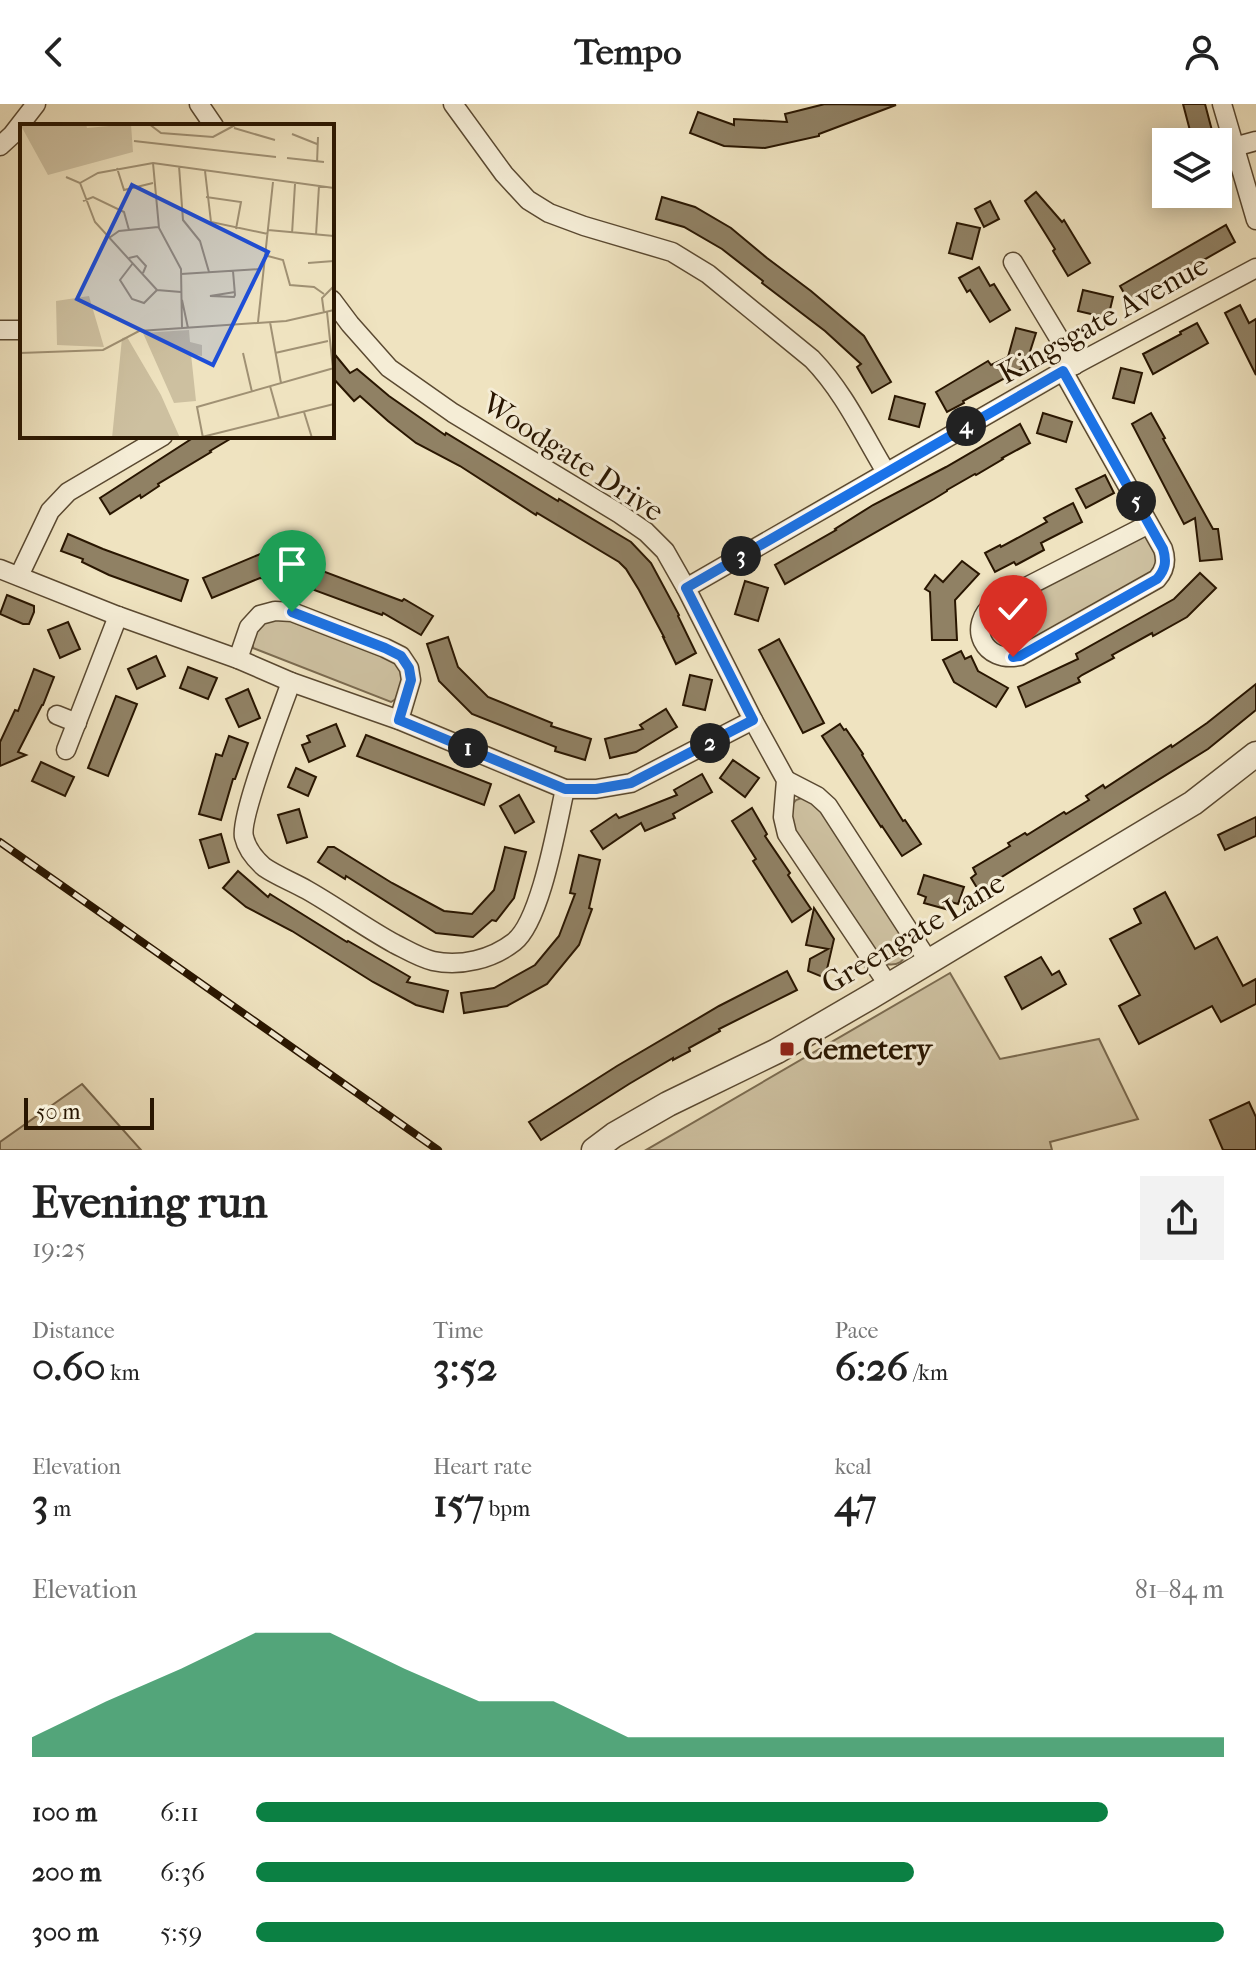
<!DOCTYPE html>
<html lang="en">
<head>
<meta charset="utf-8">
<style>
	:root { --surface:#fff; --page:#f2f2f2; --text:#222; --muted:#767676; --accent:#0b8043 }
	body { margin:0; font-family:"IM FELL French Canon",serif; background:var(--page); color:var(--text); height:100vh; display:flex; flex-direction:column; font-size:30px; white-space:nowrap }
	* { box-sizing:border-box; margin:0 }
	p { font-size:26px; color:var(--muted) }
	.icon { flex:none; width:44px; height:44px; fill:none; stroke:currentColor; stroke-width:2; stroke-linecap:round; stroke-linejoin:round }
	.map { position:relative; height:1046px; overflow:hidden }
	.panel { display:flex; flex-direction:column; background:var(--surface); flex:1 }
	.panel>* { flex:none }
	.controls { position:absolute; left:1152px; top:24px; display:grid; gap:16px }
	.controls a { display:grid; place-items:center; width:80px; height:80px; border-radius:0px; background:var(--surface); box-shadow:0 4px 20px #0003; font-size:40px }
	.scale { position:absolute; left:24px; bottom:20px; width:130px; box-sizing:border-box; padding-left:8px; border:4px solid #291601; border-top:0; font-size:22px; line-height:28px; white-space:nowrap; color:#291601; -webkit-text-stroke:6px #f5edd6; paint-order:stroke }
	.pin { position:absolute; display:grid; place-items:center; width:68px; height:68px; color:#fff; margin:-82px -34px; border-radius:50% 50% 50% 0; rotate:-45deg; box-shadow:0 0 8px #0007 }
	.pin .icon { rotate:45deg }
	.km { position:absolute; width:40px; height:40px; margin:-20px; border-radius:50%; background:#222; color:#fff; font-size:22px; line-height:40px; text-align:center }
	.round { display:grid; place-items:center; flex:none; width:84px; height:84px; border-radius:0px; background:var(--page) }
	.overview { display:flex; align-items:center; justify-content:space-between; height:136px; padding:0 32px }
	h1 { font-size:44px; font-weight:700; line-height:60px }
	.stats { display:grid; grid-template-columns:repeat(3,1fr); gap:12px; height:136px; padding:8px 32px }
	.stats div { display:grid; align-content:center }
	.stats b { font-size:40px; font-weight:700 }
	.stats small { font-size:22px; font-weight:400 }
	.stats p { font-size:22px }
	.chart { height:224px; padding:16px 32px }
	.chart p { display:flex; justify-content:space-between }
	.chart svg { width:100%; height:144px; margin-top:8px; fill:var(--accent); opacity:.7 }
	ul { padding:0 32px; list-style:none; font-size:26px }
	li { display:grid; grid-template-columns:128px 96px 1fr; align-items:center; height:60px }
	li i { height:20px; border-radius:10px; background:var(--accent) }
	header { display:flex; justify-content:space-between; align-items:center; height:104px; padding:0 32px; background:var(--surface); font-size:36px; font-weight:700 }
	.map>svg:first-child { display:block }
	.green { fill:#cdc0a0; stroke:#7b6b50; stroke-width:2 }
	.building { fill:#908164; stroke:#291601; stroke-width:2 }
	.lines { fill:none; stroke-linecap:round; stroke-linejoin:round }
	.minor-casing { stroke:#5a4931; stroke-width:21 }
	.tertiary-casing { stroke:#5a4931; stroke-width:27 }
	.minor { stroke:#f5edd6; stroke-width:18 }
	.tertiary { stroke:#f5edd6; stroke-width:24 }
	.rail-casing { stroke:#291601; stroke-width:8 }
	.rail { stroke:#f5edd6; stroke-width:5; stroke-dasharray:15; stroke-linecap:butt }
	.route-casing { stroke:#fff; stroke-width:16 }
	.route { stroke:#1a73e8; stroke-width:10 }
	.poi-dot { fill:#8f2418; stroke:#f5edd6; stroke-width:3 }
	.labels { text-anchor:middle; stroke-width:6; stroke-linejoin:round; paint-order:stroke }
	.street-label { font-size:30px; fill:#291601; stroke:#f5edd6 }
	.poi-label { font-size:30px; font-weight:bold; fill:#291601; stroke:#f5edd6; text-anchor:start }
	.inset-road { fill:none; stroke:#a09174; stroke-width:2 }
	.view { fill:#1d4ed8; fill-opacity:0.15; stroke:#1d4ed8; stroke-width:4 }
	.inset-edge { fill:none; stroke:#291601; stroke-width:4 }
</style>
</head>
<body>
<header><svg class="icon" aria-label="back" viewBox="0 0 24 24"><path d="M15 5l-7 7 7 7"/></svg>Tempo<svg class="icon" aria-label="person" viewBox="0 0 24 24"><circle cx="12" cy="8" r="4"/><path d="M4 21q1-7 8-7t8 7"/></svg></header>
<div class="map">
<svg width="1256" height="1046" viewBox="0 0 1256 1046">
	<rect width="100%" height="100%" fill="#efe3c0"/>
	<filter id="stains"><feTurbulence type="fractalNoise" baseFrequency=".0025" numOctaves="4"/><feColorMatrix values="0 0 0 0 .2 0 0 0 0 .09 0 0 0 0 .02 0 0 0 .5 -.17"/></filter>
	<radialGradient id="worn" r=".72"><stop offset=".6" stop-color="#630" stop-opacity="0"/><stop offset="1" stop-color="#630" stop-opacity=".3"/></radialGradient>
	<!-- green -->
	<g class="green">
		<path d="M1149,420L1165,462L1020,552H999L981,516Z"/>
		<path d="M265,515L292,517L389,554L399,562L405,570L399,593L391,598L253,544L252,531Z"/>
		<path d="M804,693L813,695L909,835C908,858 898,866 876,857L791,725L789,704L796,696Z"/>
		<path d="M950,869L1000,955L1099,935L1138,1015L1050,1038L1052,1046H646Z"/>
		<path d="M82,980L141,1046H0V1038Z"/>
	</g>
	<!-- building -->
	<g class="building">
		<path d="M825,0L896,1L819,30V32L765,44L724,42L690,29L698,8L734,21V15L787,18L785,10Z"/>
		<path d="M1183,0H1205L1215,38H1193Z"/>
		<path d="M1036,88L1062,118L1064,116L1090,159L1068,172L1053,147L1055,145L1025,97Z"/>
		<path d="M662,93L695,103L731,124L767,154L811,187L864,232L891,278L872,289L857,263L861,260L825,227L762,179L763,177L722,145L684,123L656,115Z"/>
		<path d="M990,97L999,115L984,123L975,105Z"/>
		<path d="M957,119L980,124L972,155L949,149Z"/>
		<path d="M1226,121L1235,138L1134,196H1128L1120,182Z"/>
		<path d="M979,163L990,182L994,180L1010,206L990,218L970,186L967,188L959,174Z"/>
		<path d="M1083,186L1113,193L1108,214L1078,207Z"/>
		<path d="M1240,201L1249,219L1256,215V271L1225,209Z"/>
		<path d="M1197,219L1208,239L1153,270L1143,250L1181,230L1180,228Z"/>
		<path d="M1016,224L1036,229L1025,263L963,297L964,299L947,308L936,288L988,257L991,261L1008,253Z"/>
		<path d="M332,247L350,269L357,265L389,292L445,331L446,329L558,397L559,395L631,438L651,459L679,511L678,512L696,549L676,560L663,533H664L639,486L626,465L619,458L537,409L536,411L460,362L416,339L388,317L360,292L354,297L332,273Z"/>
		<path d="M1121,264L1142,269L1134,299L1113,294Z"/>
		<path d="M895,292L925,300L919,323L889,315Z"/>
		<path d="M1043,309L1072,318L1066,338L1037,329Z"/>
		<path d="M1151,309L1165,334L1163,335L1213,425H1218L1222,455L1200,457L1195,414L1184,420L1132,320Z"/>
		<path d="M1020,320L1030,339L1002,354L1003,355L976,371L975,370L947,386V387L934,395L785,480L775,461L836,426L835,425L873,401L946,363Z"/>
		<path d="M196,332H235L210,347L211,348L158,380L159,382L141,394L140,391L110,410L100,394Z"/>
		<path d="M1105,371L1114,389L1086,404L1076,385Z"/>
		<path d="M1073,399L1082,418L1041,439L1044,446L1016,461L1014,458L995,468L985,449L1000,441L1001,443L1047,418L1044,414Z"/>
		<path d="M68,430L103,445L188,476L181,497L109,471L82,458L83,455L61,447Z"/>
		<path d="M265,448L310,459L309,462L402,497L404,495L433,512L421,531L383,509L382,511L314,486L316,480L260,474L212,494L203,474Z"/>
		<path d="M962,457L979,470L955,496L957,536H932L930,488L925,485L935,471L943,478Z"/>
		<path d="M1200,469L1216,484L1187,513L1153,532L1152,529L1112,551L1114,554L1082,571L1078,574L1080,578L1026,603L1018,583L1078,555L1076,550L1174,495Z"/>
		<path d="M745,477L768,484L758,517L735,510Z"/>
		<path d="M7,491L34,502V508L29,520H23L0,510Z"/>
		<path d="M68,518L80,545L60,554L48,526Z"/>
		<path d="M448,533L458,563L488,593L552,619L551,622L591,635L585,656L555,647L556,643L472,610L439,577L427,540Z"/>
		<path d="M779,535L824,619L803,629L759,546Z"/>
		<path d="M961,547L965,555L971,552L978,567L1008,584L996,603L954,578L943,556Z"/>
		<path d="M156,552L165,572L137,585L128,565Z"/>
		<path d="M188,563L217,574L208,595L180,584Z"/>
		<path d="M34,565L54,573L43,601H42L18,648L26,651L0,662V638L15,606L18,607Z"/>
		<path d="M690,571L712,576L705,606L683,601Z"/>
		<path d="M1256,580V606L1208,645L979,787L971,774L976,770L973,764L1010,742L1008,739L1025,729L1027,731L1064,708L1066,710L1089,696L1086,692L1103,681L1105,684L1171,641L1172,643L1207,619Z"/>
		<path d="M248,585L260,614L239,623L226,595Z"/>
		<path d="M116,592L137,600L108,672L88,664Z"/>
		<path d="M666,605L677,623L636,648L610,654L605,635L643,625L640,621Z"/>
		<path d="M336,620L345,642L309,658L302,641L310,638L307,632Z"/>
		<path d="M840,620L844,626L846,625L863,650L862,651L903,717L905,716L921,740L902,752L882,722L881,723L822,632Z"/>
		<path d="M366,631L491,680L484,701L357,652Z"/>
		<path d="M229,632L248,639L235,675H233L221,716L199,710L216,650L222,652Z"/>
		<path d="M733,656L759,674L745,693L720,674Z"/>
		<path d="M41,658L74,673L65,692L32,677Z"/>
		<path d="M296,664L316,673L308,692L288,683Z"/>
		<path d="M702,670L712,688L673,710L675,714L645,727L641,719L603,745L591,727L616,710L619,714L677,691L674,686Z"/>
		<path d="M519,691L534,718L515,729L500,702Z"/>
		<path d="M752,704L767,730L765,732L790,769L788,771L811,805L792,818L753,757L756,755L732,717Z"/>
		<path d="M299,705L307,733L287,739L278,711Z"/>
		<path d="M1256,713V732L1225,746L1218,731Z"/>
		<path d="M221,730L229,758L209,764L200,736Z"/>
		<path d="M328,743H334L392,779L444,807L472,810L494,786L505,743L526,748L514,794L496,817L492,816L473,833L436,829L346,772L345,775L318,758Z"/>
		<path d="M579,751L600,756L589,804L592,805L579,841L547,880L507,902L464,909L461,889L494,884L535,861L559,832L575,790L570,789Z"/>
		<path d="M238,767L268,793L270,790L347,838L348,837L410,873L407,878L448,887L443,908L416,901L373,878L292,827L246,803L223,784Z"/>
		<path d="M924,771L964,783L958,800L951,798L949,806L924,799L926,793L918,790Z"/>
		<path d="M1165,788L1195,845L1217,833L1243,882L1256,875V900L1221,918L1212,902L1139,940L1119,902L1140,891L1110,835L1141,819L1134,805Z"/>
		<path d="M814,804L834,835L825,874L808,867L810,855L828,845L806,841Z"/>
		<path d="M1041,853L1052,871L1059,867L1066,880L1022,905L1005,873Z"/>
		<path d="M787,867L797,886L719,925L720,927L689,944L690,947L673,956V954L629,980L541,1036L529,1018L617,962L719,902Z"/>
		<path d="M1249,998L1256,1013V1046H1223L1210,1016Z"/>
	</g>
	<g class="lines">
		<defs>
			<g id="minor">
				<path d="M199,0L214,22"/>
				<path d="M453,0L504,70L528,96L549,109L584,122L672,148L708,170L812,255C844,288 863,330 886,368"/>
				<path d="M1222,0L1256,116"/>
				<path d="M0,42L12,31L36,0"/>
				<path d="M1234,43L1256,37"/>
				<path d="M1013,158L1075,261"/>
				<path d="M332,196L350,220L389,264L453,309L620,410L646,428L665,447L686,484L753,616L786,676L783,713L787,730L889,882"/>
				<path d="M0,226H22"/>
				<path d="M1063,267L1163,445C1167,457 1165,466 1157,475L1020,552C984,560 965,522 995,499L1149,420"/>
				<path d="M0,465L118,512L238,555L291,578L399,616L565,685H596L631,679L753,616"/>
				<path d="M19,472L50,407L68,388L163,332"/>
				<path d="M686,484L1063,267L1256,164"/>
				<path d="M238,555L249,523L260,511L275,507L292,508L385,544L401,552L409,564L411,576L399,616"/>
				<path d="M291,578C282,604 239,714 244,733C247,746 255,755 264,763C277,772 293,778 307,786C337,803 364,823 395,840C407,846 420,854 433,857C461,863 492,855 514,838C541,817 557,720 565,685"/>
				<path d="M57,611L77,619"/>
				<path d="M66,646L118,512"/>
				<path d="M786,676L817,692L828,702L929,858"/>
			</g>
			<path id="tertiary" d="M594,1046L614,1031L668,1000L777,947L870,893L1193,699L1256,650"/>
		</defs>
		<!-- minor casing -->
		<use href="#minor" class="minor-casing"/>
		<!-- tertiary casing -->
		<use href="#tertiary" class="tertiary-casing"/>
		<!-- minor -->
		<use href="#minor" class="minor"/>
		<!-- tertiary -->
		<use href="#tertiary" class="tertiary"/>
		<defs>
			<path id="rail" d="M0,738L438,1046"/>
		</defs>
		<!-- rail casing -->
		<use href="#rail" class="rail-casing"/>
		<!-- rail -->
		<use href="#rail" class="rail"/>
	</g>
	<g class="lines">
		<defs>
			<path id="route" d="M292,508L385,544L401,552L409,564L411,576L399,616L565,685H596L631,679L753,616L686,484L1063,267L1163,445C1167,458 1165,466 1157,475L1020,552L1013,553"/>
		</defs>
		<!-- route casing -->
		<use href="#route" class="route-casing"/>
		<!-- route -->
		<use href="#route" class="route"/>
	</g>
	<!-- markers -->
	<rect class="poi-dot" x="779" y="937" width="16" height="16" rx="4"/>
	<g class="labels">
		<!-- street labels -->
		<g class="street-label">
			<text transform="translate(1103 215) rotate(-29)" y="10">Kingsgate Avenue</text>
			<text transform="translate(573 353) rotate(33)" y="10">Woodgate Drive</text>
			<text transform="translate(913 829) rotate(-31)" y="10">Greengate Lane</text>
		</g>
		<!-- poi labels -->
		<g class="poi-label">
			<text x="803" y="955">Cemetery</text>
		</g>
	</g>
	<!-- overview -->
	<g transform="translate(20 20)">
		<rect width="314" height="314" fill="#efe3c0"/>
		<path d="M0,0H66L67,4L111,0L113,28L28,51ZM69,172L84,223L37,221L36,177ZM169,206L170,218L182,221V232L171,230L176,277L154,279L123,209ZM107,213L141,271L160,314H92L102,214Z" fill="#cdc0a0"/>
		<path class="inset-road" d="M129,0L141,9L193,13L217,0M214,4L255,16M272,10L297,20M114,17L256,33M267,34L304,38M133,39L139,104L161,145L162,204M297,39L298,13M159,42L163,96L180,117L189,148M97,44L104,66L133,59M185,47L191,98L248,110M46,53L60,59L75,98L137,166L161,168M60,59L78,49L133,39L314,64M186,73L221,78L216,105M63,77L73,73L104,88L109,106M248,106L314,112M272,110L275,60M296,111L299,62M89,114L99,107L138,103M244,131L263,136L270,161L294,163L304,170M109,134L117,132L126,142L123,149M113,139L100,156L112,175L124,179L137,166M288,139L314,137M213,147L215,171L214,173L190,172L215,168M161,150L241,145M162,176L168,204M307,188L313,245M304,189L302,174L314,162M238,198L253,58M250,198L261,259M0,229L83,226L119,207L266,197L314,186M223,229L232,268M255,229L308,217M250,262L259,294M284,288L292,314M182,313L314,280M183,314L177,283L314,244"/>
		<path class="view" d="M112,61L248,128L193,241L57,175Z"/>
		<rect width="314" height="314" class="inset-edge"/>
	</g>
	<rect width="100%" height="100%" filter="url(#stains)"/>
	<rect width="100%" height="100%" fill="url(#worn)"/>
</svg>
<div class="controls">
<a><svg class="icon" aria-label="layers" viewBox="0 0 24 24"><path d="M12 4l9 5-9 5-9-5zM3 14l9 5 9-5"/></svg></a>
</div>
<div class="scale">50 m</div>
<div class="pin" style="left:292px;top:508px;background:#1e9e55"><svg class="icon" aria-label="arrive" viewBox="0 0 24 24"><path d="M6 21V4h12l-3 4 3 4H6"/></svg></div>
<div class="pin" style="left:1013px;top:553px;background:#d93025"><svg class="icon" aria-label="check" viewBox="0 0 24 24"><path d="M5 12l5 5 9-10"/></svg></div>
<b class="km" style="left:468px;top:644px">1</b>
<b class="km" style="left:710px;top:639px">2</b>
<b class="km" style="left:741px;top:452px">3</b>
<b class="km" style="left:966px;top:322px">4</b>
<b class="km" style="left:1136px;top:397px">5</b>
</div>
<section class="panel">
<div class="overview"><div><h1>Evening run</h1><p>19:25</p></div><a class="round"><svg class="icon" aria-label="share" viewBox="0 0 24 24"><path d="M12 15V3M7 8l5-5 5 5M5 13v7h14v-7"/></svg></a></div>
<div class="stats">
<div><p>Distance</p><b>0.60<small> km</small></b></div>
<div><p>Time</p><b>3:52</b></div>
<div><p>Pace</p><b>6:26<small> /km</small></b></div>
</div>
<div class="stats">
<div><p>Elevation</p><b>3<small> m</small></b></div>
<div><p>Heart rate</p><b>157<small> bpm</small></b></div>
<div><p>kcal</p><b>47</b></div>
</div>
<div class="chart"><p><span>Elevation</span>81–84 m</p>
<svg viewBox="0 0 160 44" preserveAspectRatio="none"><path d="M0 44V38L10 27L20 17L30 6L40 6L50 17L60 27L70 27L80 38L90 38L100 38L110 38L120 38L130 38L140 38L150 38L160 38V44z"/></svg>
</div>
<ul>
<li><b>100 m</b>6:11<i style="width:88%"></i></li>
<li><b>200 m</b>6:36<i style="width:68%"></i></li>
<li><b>300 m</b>5:59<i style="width:100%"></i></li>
</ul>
</section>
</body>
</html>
